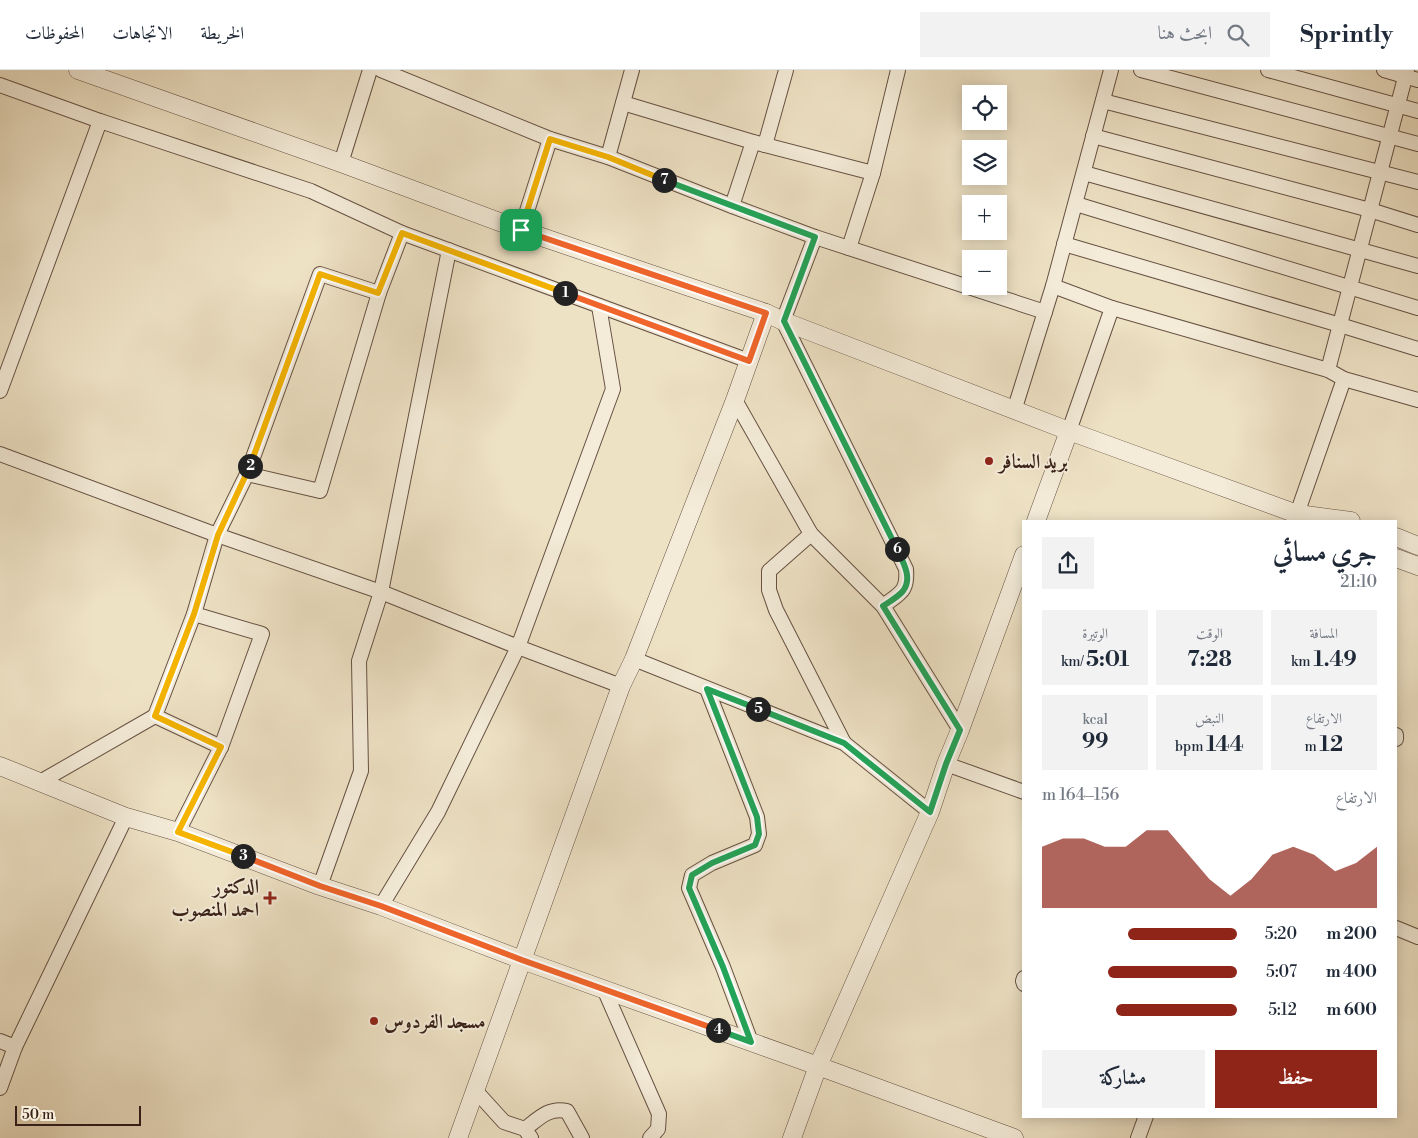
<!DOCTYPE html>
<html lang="ar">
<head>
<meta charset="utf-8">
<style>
	:root { --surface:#fff; --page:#f2f2f3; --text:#1f2937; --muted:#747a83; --line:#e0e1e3; --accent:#8f2418 }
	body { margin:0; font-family:"Libre Bodoni",Amiri,serif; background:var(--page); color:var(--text); direction:rtl; height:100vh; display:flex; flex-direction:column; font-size:19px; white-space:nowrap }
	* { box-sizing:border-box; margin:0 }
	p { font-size:16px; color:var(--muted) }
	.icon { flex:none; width:28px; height:28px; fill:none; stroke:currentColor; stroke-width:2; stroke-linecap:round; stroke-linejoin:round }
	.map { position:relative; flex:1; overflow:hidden; direction:ltr }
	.sheet { position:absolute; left:1022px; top:450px; width:375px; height:598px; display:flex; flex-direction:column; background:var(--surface); border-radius:0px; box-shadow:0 2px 12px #0003; direction:rtl }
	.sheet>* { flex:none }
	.buttons { position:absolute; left:962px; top:15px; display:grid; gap:10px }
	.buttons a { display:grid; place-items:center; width:45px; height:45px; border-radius:0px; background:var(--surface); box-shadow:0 2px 12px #0003; font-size:25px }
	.scale { position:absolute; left:15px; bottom:12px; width:126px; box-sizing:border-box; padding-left:5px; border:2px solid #392118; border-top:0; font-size:14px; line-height:18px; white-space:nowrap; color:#392118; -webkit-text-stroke:4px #f4ecd9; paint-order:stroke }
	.pin { position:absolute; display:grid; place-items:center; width:42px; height:42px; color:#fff; margin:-21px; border-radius:10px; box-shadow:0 2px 8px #0006 }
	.km { position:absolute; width:25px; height:25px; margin:-12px; border-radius:50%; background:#222; color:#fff; font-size:14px; line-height:25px; text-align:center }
	.round { display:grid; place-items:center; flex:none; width:52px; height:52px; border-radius:0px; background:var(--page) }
	.headline { display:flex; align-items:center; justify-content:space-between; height:85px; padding:0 20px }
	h1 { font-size:28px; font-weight:800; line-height:38px }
	.metrics { display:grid; grid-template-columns:repeat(3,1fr); gap:8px; height:85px; padding:5px 20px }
	.metrics div { display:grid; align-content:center; border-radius:0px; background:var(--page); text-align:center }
	.metrics b { font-size:21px; font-weight:800 }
	.metrics small { font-size:14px; font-weight:400 }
	.metrics p { font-size:14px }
	.chart { height:140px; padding:10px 20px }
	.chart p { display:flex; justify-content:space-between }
	.chart svg { width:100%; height:90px; margin-top:5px; fill:var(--accent); opacity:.7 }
	.primary-button { display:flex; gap:10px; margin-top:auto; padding:10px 20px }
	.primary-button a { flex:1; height:58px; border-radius:0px; background:var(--accent); color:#fff; font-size:20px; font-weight:800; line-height:58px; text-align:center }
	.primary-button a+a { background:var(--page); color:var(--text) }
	ul { padding:0 20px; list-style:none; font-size:16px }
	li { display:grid; grid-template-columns:80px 60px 1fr; align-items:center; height:38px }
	li i { height:12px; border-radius:6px; background:var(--accent) }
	header { display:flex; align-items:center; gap:30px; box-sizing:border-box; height:70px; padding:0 25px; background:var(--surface); border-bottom:1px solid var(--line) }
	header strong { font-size:24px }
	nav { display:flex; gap:28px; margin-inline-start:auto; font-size:18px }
	.search { width:350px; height:45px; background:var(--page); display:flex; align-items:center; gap:12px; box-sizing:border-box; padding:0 18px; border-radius:0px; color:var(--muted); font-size:19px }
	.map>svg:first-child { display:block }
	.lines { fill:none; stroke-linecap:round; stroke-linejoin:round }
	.minor-casing { stroke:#665143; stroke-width:16 }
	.tertiary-casing { stroke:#665143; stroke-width:19 }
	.minor { stroke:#f4ecd9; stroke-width:14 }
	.tertiary { stroke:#f4ecd9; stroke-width:18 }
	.split-1-casing { stroke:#fff; stroke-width:10 }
	.split-2-casing { stroke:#fff; stroke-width:10 }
	.split-3-casing { stroke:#fff; stroke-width:10 }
	.split-4-casing { stroke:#fff; stroke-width:10 }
	.split-5-casing { stroke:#fff; stroke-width:10 }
	.split-6-casing { stroke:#fff; stroke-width:10 }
	.split-7-casing { stroke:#fff; stroke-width:10 }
	.split-8-casing { stroke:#fff; stroke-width:10 }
	.split-1 { stroke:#f0652b; stroke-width:6 }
	.split-2 { stroke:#f5b400; stroke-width:6 }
	.split-3 { stroke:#f5b400; stroke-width:6 }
	.split-4 { stroke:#f0652b; stroke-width:6 }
	.split-5 { stroke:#22a559; stroke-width:6 }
	.split-6 { stroke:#22a559; stroke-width:6 }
	.split-7 { stroke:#22a559; stroke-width:6 }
	.split-8 { stroke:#f5b400; stroke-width:6 }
	.poi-dot { fill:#8f2418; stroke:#f4ecd9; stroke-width:2 }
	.labels { text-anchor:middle; stroke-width:4; stroke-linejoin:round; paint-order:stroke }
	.poi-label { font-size:20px; font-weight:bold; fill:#392118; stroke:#f4ecd9; text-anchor:start }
</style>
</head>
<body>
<header>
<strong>Sprintly</strong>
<div class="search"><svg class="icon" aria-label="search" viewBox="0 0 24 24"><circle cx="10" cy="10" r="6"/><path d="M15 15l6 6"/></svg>ابحث هنا</div>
<nav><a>الخريطة</a><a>الاتجاهات</a><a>المحفوظات</a></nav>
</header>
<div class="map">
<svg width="1418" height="1068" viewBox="0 0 1418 1068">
	<rect width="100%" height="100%" fill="#eee2c5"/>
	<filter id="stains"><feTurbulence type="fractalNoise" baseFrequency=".004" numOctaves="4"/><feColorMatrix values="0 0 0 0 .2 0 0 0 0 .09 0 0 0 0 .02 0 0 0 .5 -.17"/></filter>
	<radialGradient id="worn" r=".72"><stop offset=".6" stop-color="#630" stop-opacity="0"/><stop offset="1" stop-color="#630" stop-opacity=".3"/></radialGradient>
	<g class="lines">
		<defs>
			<g id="minor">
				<path d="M381,0L550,69L608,87L732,136L815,167L1045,242"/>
				<path d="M1141,0L1418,74"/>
				<path d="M1268,0L1418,41"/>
				<path d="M1384,0L1418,10"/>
				<path d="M0,15L100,51L311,121L402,163L749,291"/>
				<path d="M1103,31L1418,112"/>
				<path d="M623,33L753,72L873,103"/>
				<path d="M1093,66L1370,140L1418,155"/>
				<path d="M765,75L786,0"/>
				<path d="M608,87L632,0"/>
				<path d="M341,93L370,0"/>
				<path d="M1084,103L1418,196"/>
				<path d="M1076,134L1418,238"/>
				<path d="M732,136L753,72"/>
				<path d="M521,160L550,69"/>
				<path d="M815,167L783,251L906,499C908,522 900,523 883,536"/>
				<path d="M1064,174L1340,255L1418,279"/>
				<path d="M849,178L873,103L898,0"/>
				<path d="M1053,216L1112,238L1328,300L1344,309L1418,330"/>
				<path d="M1328,300L1407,0"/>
				<path d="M0,321L100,51"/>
				<path d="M735,330L811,464L883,536L960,660"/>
				<path d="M1014,341L1053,216L1111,0"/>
				<path d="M1069,361L1112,238"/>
				<path d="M0,384L217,465L381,522L518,577L621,616"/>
				<path d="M247,404L320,421L379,223L402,163"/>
				<path d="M1297,444L1344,309"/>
				<path d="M811,464L769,501V520L776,540L844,673"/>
				<path d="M634,589L844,673L930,742"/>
				<path d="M707,619L757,747L759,764L755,775L712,793L692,805L689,818L723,897L751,972"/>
				<path d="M1396,665V669"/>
				<path d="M221,677L155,646L194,544L217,465L247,404L320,204L379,223"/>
				<path d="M946,694L1024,722"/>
				<path d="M40,712L155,646"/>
				<path d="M178,762L221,677L262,564L194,544"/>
				<path d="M320,816L361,701L359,591L381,522L449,180"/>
				<path d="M381,836L438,742L518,577L613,319L599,236"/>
				<path d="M1396,858L1418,867"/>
				<path d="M1024,908L1023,911L1024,914"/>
				<path d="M604,919L659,1044L658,1059L650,1068"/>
				<path d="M0,971L15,977"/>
				<path d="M0,1018L15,977L126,747"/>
				<path d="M475,1020L504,1052L525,1059L531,1068"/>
				<path d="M525,1059C539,1048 549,1037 567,1041L582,1068"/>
				<path d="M1138,1068L1146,1046"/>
			</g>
			<g id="tertiary">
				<path d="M78,0L341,93L521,160L766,243L783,251L1069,361L1297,444L1310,451"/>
				<path d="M1298,444L1351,451"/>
				<path d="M1036,451L1069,361"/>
				<path d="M1396,467L1418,476"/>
				<path d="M1396,488L1418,496"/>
				<path d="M0,696L126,747L178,762L320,816L381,836L522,890L818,996L1014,1068"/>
				<path d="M458,1068L621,616L634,589L735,330L766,243"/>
				<path d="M792,1068L818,996L930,742L946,694L960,660L1024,485"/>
			</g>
		</defs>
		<!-- minor casing -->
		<use href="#minor" class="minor-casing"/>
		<!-- tertiary casing -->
		<use href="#tertiary" class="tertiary-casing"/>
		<!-- minor -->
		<use href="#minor" class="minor"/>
		<!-- tertiary -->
		<use href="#tertiary" class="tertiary"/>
	</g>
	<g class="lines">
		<defs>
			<path id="split-1" d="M521,160L766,243L749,291L565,223"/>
			<path id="split-2" d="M250,396L320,204L378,223L402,163L565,223"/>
			<path id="split-3" d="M243,786L178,762L221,677L155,646L194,544L218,465L250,396"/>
			<path id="split-4" d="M243,786L320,816L381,836L522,890L718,960"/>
			<path id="split-5" d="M718,960L751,972L723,897L689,818L692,805L712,793L755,775L759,764L757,747L707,619L758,639"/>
			<path id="split-6" d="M758,639L844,673L930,742L946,694L960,660L883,536C889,532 898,527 903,521C913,508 903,492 897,479"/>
			<path id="split-7" d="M664,110L815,167L784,251L897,479"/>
			<path id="split-8" d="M521,160L550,69L608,87L664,110"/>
		</defs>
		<!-- split-1 casing -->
		<use href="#split-1" class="split-1-casing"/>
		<!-- split-2 casing -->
		<use href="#split-2" class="split-2-casing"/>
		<!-- split-3 casing -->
		<use href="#split-3" class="split-3-casing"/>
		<!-- split-4 casing -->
		<use href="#split-4" class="split-4-casing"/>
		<!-- split-5 casing -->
		<use href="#split-5" class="split-5-casing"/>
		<!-- split-6 casing -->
		<use href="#split-6" class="split-6-casing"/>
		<!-- split-7 casing -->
		<use href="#split-7" class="split-7-casing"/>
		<!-- split-8 casing -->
		<use href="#split-8" class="split-8-casing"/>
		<!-- split-1 -->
		<use href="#split-1" class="split-1"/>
		<!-- split-2 -->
		<use href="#split-2" class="split-2"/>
		<!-- split-3 -->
		<use href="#split-3" class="split-3"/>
		<!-- split-4 -->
		<use href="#split-4" class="split-4"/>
		<!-- split-5 -->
		<use href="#split-5" class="split-5"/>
		<!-- split-6 -->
		<use href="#split-6" class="split-6"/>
		<!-- split-7 -->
		<use href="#split-7" class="split-7"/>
		<!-- split-8 -->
		<use href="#split-8" class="split-8"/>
	</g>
	<!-- markers -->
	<g class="poi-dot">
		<circle cx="989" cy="391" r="5"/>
		<path d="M267.5 820.5h5v5h5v5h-5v5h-5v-5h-5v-5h5z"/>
		<circle cx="374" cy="951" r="5"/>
	</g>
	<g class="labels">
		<!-- poi labels -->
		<g class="poi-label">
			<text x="999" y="398">بريد السنافر</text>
			<text x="259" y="823" text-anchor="end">الدكتور<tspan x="259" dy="23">احمد المنصوب</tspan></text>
			<text x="384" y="958">مسجد الفردوس</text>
		</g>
	</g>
	<rect width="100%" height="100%" filter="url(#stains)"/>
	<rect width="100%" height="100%" fill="url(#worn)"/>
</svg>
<div class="buttons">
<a><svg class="icon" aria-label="locate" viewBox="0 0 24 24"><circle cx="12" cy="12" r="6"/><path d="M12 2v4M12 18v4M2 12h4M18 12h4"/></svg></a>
<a><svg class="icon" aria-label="layers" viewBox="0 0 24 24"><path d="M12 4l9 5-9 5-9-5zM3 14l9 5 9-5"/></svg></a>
<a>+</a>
<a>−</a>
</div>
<div class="scale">50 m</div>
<div class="pin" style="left:521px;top:160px;background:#1e9e55"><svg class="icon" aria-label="arrive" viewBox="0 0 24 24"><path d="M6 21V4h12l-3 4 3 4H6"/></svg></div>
<b class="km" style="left:565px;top:223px">1</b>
<b class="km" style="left:250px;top:396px">2</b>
<b class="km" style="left:243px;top:786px">3</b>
<b class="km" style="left:718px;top:960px">4</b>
<b class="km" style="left:758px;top:639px">5</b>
<b class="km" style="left:897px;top:479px">6</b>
<b class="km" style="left:664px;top:110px">7</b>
<section class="sheet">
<div class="headline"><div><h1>جري مسائي</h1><p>21:10</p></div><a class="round"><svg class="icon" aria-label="share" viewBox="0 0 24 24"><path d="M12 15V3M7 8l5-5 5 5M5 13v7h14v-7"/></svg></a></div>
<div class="metrics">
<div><p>المسافة</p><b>1.49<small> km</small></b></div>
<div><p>الوقت</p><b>7:28</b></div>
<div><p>الوتيرة</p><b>5:01<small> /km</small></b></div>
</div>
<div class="metrics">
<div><p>الارتفاع</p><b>12<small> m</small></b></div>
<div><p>النبض</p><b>144<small> bpm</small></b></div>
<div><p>kcal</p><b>99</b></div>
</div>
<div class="chart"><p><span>الارتفاع</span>156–164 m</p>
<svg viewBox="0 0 160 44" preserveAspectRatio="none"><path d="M0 44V14L10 10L20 10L30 14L40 14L50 6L60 6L70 18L80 30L90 38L100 30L110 18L120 14L130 18L140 26L150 22L160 14V44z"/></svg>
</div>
<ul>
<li><b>200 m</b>5:20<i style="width:56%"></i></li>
<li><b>400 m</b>5:07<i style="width:66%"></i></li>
<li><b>600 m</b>5:12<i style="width:62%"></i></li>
</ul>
<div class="primary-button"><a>حفظ</a><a>مشاركة</a></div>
</section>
</div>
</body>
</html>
